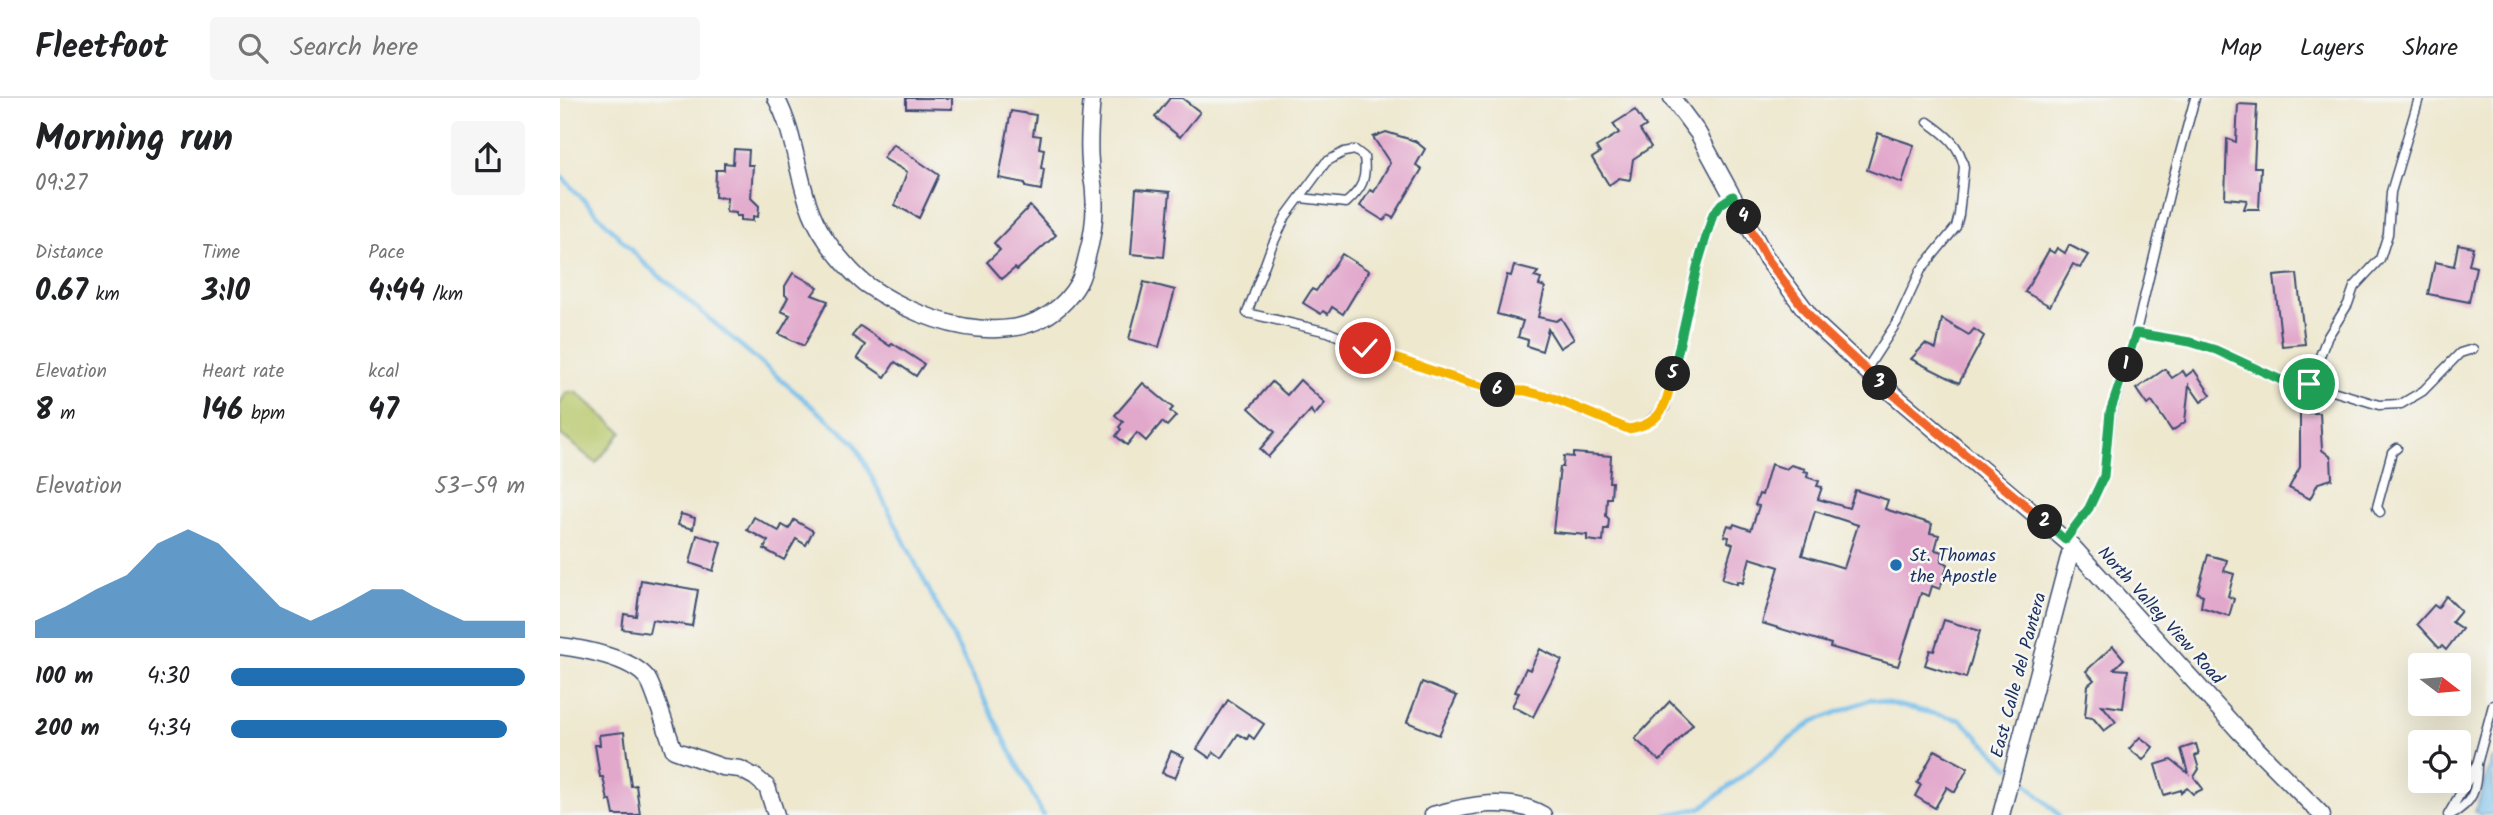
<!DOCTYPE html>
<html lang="en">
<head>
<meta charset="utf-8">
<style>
	:root { --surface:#fff; --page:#f6f6f6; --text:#202124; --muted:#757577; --line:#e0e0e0; --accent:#1f6fb2 }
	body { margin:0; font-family:Kalam,sans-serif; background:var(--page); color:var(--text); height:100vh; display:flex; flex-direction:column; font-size:26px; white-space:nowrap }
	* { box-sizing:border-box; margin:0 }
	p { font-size:23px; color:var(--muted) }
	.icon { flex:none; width:38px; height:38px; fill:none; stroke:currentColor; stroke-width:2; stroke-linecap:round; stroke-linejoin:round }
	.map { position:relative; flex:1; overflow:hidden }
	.panel { display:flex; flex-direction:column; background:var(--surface); width:560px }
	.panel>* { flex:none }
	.needle { width:46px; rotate:106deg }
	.buttons { position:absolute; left:1848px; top:555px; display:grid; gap:14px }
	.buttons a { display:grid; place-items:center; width:63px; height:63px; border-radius:7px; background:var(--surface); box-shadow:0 7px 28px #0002; font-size:35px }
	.pin { position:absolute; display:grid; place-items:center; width:60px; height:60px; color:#fff; margin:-30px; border:4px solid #fff; border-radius:50%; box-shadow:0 2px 7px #0007 }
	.km { position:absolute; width:35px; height:35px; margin:-18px; border-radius:50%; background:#222; color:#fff; font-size:19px; line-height:35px; text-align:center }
	.round { display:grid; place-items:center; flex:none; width:74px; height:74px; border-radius:7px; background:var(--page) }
	.headline { display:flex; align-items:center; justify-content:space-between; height:119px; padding:0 35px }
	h1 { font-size:38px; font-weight:600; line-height:52px }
	.figures { display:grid; grid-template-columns:repeat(3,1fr); gap:10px; height:119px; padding:7px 35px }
	.figures div { display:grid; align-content:center }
	.figures b { font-size:30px; font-weight:600 }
	.figures small { font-size:19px; font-weight:400 }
	.figures p { font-size:19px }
	.chart { height:196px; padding:14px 35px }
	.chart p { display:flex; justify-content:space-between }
	.chart svg { width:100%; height:126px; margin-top:7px; fill:var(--accent); opacity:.7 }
	ul { padding:0 35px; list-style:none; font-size:23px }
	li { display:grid; grid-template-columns:112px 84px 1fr; align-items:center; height:52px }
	li i { height:18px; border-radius:9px; background:var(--accent) }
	header { display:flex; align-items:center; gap:42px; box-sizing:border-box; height:98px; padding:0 35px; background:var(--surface); border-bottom:2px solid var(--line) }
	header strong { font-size:33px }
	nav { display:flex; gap:38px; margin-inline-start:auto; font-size:24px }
	.search { width:490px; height:63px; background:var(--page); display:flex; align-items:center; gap:18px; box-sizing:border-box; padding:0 24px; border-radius:7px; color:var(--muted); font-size:26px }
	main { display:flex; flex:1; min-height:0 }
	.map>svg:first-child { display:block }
	.park { fill:#b7c86b; stroke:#697c64; stroke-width:2 }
	.water { fill:#70bcea; stroke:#4676a4; stroke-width:2 }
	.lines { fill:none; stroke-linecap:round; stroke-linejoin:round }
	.stream { stroke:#70bcea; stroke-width:4.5 }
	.building { fill:#e2a8cc; fill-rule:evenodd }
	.service-casing { stroke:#3b4b6f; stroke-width:11 }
	.minor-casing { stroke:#3b4b6f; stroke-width:19 }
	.service { stroke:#fff; stroke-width:8 }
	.minor { stroke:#fff; stroke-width:16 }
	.split-1-casing { stroke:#fff; stroke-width:14 }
	.split-2-casing { stroke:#fff; stroke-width:14 }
	.split-3-casing { stroke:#fff; stroke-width:14 }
	.split-4-casing { stroke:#fff; stroke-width:14 }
	.split-5-casing { stroke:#fff; stroke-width:14 }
	.split-6-casing { stroke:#fff; stroke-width:14 }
	.split-7-casing { stroke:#fff; stroke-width:14 }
	.split-1 { stroke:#22a559; stroke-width:9 }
	.split-2 { stroke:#22a559; stroke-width:9 }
	.split-3 { stroke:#f0652b; stroke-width:9 }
	.split-4 { stroke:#f0652b; stroke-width:9 }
	.split-5 { stroke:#22a559; stroke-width:9 }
	.split-6 { stroke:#f5b400; stroke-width:9 }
	.split-7 { stroke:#f5b400; stroke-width:9 }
	.poi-dot { fill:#1f6fb2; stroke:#f6f6f2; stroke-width:2.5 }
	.labels { text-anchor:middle; stroke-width:5; stroke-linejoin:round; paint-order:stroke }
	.poi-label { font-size:18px; fill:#1b2f5e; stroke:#f6f6f2; text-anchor:start }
	.street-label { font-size:18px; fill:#1b2f5e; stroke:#f6f6f2 }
</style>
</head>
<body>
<header>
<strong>Fleetfoot</strong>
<div class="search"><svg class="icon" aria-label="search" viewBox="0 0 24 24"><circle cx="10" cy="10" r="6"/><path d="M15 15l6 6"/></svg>Search here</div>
<nav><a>Map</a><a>Layers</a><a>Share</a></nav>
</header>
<main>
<section class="panel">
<div class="headline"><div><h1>Morning run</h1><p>09:27</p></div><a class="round"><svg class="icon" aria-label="share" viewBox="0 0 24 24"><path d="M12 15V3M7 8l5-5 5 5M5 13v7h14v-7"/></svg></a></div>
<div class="figures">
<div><p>Distance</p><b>0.67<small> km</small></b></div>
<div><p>Time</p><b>3:10</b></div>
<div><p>Pace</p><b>4:44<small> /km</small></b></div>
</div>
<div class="figures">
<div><p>Elevation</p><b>8<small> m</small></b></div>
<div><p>Heart rate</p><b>146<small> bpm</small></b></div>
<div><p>kcal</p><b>47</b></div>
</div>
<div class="chart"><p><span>Elevation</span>53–59 m</p>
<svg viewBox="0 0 160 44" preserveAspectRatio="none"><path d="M0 44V38L10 33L20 27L30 22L40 11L50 6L60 11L70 22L80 33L90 38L100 33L110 27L120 27L130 33L140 38L150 38L160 38V44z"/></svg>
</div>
<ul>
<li><b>100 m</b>4:30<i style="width:100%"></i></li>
<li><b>200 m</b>4:34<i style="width:94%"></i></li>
</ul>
</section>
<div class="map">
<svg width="1933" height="717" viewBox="0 0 1933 717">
	<rect width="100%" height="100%" fill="#f6f6f2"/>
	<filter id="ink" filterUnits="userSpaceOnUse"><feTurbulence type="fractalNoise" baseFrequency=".0143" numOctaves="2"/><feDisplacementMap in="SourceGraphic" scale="14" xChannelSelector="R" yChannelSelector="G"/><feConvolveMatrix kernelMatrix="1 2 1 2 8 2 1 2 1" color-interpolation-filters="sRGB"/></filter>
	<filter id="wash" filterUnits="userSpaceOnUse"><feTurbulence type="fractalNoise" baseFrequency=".00686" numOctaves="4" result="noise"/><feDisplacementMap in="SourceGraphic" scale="28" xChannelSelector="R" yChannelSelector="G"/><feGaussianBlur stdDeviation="1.57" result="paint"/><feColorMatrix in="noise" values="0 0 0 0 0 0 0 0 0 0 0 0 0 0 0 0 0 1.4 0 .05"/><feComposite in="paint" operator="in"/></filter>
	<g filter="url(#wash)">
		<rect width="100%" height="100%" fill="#eee8cf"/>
		<!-- park -->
		<path class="park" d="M7,294H16L62,334L36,365L0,336V305Z"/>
		<!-- water -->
		<path class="water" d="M1933,659V716L1921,717L1915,714Z"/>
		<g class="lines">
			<!-- stream -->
			<g class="stream">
				<path d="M0,77L84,165L294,344L483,717"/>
				<path d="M1457,676L1499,717"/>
				<path d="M1106,717L1141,710L1252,624L1311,601L1401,622L1450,670"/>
			</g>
		</g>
		<g id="blocks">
			<!-- building -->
			<g class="building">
				<path d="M346,0H392V11L346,10Z"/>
				<path d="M610,0H622L640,14L620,39L595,19Z"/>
				<path d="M1678,6L1697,7L1694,69H1701L1699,111H1684L1687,102L1665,100L1667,41L1676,44Z"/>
				<path d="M1075,12L1086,28L1080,32L1091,49L1073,61L1070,82L1059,80L1049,87L1032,60L1040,55L1036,49L1059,35L1053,26Z"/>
				<path d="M451,13L476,17L473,37L481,38L479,50L484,51L481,70L484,71L481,92L465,89V85L439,80Z"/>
				<path d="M826,34L855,43L865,51L856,67L862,71L833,120L828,117L824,123L800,108L810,92L814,94L830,65L813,39Z"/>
				<path d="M1318,35L1354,47L1342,85L1307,72Z"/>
				<path d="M333,46L379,77L359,120L335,107L347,74L323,60Z"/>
				<path d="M174,51L189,52L188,67H193L191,100L199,108L198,119L193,118V123L181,122V118H176V115L166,114L167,100L155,99L156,72H164V65L173,66Z"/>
				<path d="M576,91L610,94L604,159L571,156Z"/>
				<path d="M470,108L496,137L457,172L455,170L442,181L427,164L440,152L434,145Z"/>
				<path d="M1898,146L1913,149L1909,167L1916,169L1909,204L1868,196L1875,164L1894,168Z"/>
				<path d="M1509,147L1528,157L1520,170L1513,166L1490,208L1465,194L1489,152L1494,155L1497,150L1505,155Z"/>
				<path d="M782,156L809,173L783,216L772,209L768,216L763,213L761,216L743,205L752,191L756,193Z"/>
				<path d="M954,168L978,174L974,179L981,181L979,187L985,189L978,219L996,223L1001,220L1014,241L1000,250L988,231L982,253L967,248L968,242L958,239L963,223L937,216L947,177L951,178Z"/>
				<path d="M233,175L258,189L252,197L268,203L244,248L219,236L230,217L221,213L228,199L225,197V188Z"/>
				<path d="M1737,176L1745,246L1722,248L1714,178Z"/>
				<path d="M584,184L615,192L599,249L569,241Z"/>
				<path d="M1382,221L1409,237L1414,231L1424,238L1399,285L1351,261L1365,246L1376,251Z"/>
				<path d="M300,228L330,248L332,245L364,266L356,278L335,264L325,279L297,260L305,247L292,238Z"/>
				<path d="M1605,271L1612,280L1623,273L1626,278L1634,272L1651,297L1641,304L1629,287L1625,324L1612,333L1592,304L1587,307L1576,291Z"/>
				<path d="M740,282L765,305L754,318L751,312L708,359L700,351L715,334L689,310L712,284L727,297Z"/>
				<path d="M583,285L613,310L610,313L616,318L607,328L602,324L586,343L577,335L567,347L556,338L561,331L559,329L563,324L555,317Z"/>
				<path d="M1740,315H1760L1762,352L1771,359L1772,381L1758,385L1750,401L1729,390L1740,369Z"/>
				<path d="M1013,355L1051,358L1049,384H1052L1051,400H1047L1046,418L1049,421L1048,431H1044L1043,444L1027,442V437L993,434L1000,369H1003L1004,358L1013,359Z"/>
				<path d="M1211,366L1226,371L1231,367L1245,371L1244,373L1248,374L1247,379L1259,383L1257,388L1262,389L1258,401L1289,410L1295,392L1328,402L1325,411L1372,426L1370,435L1379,437L1375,452L1383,454L1381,463L1388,466L1380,491L1372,488L1369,498L1361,495L1338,568L1270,549L1271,546L1202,525L1219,469L1190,460L1183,485L1177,483V486L1162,481L1173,446L1168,444L1169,439L1164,438L1168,427L1173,429L1174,426L1191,432L1199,408L1195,407L1199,396L1202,397ZM1255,413L1298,427L1284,470L1242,457Z"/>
				<path d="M121,416L135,420L133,431L118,427Z"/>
				<path d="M194,419L219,433L222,427L229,431L234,422L253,433L246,447L236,441L224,462L204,451L208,443L187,432Z"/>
				<path d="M137,437L161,444L153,473L130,465Z"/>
				<path d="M1648,457L1667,462L1664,473L1674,476L1668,498L1674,501L1669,518L1641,509L1643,497L1637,495Z"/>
				<path d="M81,482L138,492L132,528L92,522L89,535L62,531L64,516L76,518Z"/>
				<path d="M1886,498L1901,513L1892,524L1902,531L1886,552L1882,548L1879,550L1857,526L1874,507L1878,510Z"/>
				<path d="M1384,522L1420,533L1406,580L1365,567L1370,552L1374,553Z"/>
				<path d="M1553,548L1564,561L1554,571L1568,572L1563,610L1542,607L1556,624L1544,633L1533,620L1525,619L1528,587L1534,582L1526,573Z"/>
				<path d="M980,551L1002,562L973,619L952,608L959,595L955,594L966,570L970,572Z"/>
				<path d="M862,584L897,598L879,637L847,624Z"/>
				<path d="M668,602L704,626L694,641L689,637L687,641L678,636L662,660L654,654L650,660L637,651Z"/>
				<path d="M1110,603L1133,626L1100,663L1075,641Z"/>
				<path d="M64,634L71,688L76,687L80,717H54L51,702L48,703L43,679H40L35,647H40L39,637Z"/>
				<path d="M1580,639L1593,649L1583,662L1569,651Z"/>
				<path d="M1636,646L1639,656L1635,658L1639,671L1634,679L1643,691L1633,696L1627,690L1621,695V692L1604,697L1595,667L1611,662L1628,675L1621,651Z"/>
				<path d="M1375,652L1408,670L1395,694L1387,689L1375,710L1355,698L1361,687L1357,685Z"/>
				<path d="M611,653L624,659L615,680L602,675Z"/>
			</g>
		</g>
	</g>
	<g filter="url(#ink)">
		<use href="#blocks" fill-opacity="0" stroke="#3b4b6f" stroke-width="2"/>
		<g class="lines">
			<defs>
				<g id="service">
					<path d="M741,100L786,105C802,91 807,81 804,59L795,52L784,54L766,64L726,118L711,150L687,215L768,234L820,256L909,285L939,293H965L993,300L1068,331C1085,329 1094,320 1105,309L1137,169L1153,116L1161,106L1172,98"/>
					<path d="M1576,235L1630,244L1656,252L1721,282L1753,287L1819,307L1841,306L1863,293L1900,255L1913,251"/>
					<path d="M1306,272L1337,224L1361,172L1396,129L1399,117L1404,69C1400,47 1385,36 1368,24"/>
					<path d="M1749,286L1767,240L1788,206L1794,189L1820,161L1828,136L1831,94L1859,0"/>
					<path d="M1820,414L1817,409L1832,354L1837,350"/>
					<path d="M1505,442L1529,410L1544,378L1551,314L1571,254L1611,88L1635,0"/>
					<path d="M1917,666L1933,607"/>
					<path d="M1888,717L1917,666C1917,692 1913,705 1890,717"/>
				</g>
				<g id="minor">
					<path d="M216,0C240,44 236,98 265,140C273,153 295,179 307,187C367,229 475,262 519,184C523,176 525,166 527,158C533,137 536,118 534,95C534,85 530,74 530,64C528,43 530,21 532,0"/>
					<path d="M1112,0L1138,35L1205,158L1255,225L1313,279L1512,448L1678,632L1762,717"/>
					<path d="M0,548C24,551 71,560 87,580C94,589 108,638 114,652L162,669L180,671L195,679L207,689L216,717"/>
					<path d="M873,717C908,707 950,698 983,717"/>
					<path d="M1441,717L1512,448"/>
				</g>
			</defs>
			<!-- service casing -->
			<use href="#service" class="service-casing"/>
			<!-- minor casing -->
			<use href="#minor" class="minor-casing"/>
			<!-- service -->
			<use href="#service" class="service"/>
			<!-- minor -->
			<use href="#minor" class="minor"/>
		</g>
	</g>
	<g class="lines" filter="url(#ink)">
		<defs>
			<path id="split-1" d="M1566,267L1576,235L1630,244L1656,252L1721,282L1749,286"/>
			<path id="split-2" d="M1485,424L1505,442L1529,410L1544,378L1550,314L1566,267"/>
			<path id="split-3" d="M1320,285L1485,424"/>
			<path id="split-4" d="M1184,119L1205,158L1255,225L1320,285"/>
			<path id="split-5" d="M1113,276L1137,169L1153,116L1161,106L1173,98L1184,119"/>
			<path id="split-6" d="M938,292L965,293L993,300L1068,331C1104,326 1106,305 1113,276"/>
			<path id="split-7" d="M805,250L909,285L938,292"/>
		</defs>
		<!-- split-1 casing -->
		<use href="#split-1" class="split-1-casing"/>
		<!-- split-2 casing -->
		<use href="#split-2" class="split-2-casing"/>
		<!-- split-3 casing -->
		<use href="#split-3" class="split-3-casing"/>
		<!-- split-4 casing -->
		<use href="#split-4" class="split-4-casing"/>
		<!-- split-5 casing -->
		<use href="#split-5" class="split-5-casing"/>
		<!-- split-6 casing -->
		<use href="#split-6" class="split-6-casing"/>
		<!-- split-7 casing -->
		<use href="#split-7" class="split-7-casing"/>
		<!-- split-1 -->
		<use href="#split-1" class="split-1"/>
		<!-- split-2 -->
		<use href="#split-2" class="split-2"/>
		<!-- split-3 -->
		<use href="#split-3" class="split-3"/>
		<!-- split-4 -->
		<use href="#split-4" class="split-4"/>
		<!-- split-5 -->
		<use href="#split-5" class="split-5"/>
		<!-- split-6 -->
		<use href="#split-6" class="split-6"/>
		<!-- split-7 -->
		<use href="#split-7" class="split-7"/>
	</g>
	<!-- markers -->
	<circle class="poi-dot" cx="1336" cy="467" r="7"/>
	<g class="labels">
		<!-- poi labels -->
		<g class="poi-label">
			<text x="1350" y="463">St. Thomas<tspan x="1350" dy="21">the Apostle</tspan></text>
		</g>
		<!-- street labels -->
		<g class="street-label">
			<text transform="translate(1601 517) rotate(48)" y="6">North Valley View Road</text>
			<text transform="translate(1458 577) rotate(-75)" y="6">East Calle del Pantera</text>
		</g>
	</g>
</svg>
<div class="buttons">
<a><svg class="needle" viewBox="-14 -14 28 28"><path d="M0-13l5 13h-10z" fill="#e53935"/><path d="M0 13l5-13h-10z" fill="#757577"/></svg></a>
<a><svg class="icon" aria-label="locate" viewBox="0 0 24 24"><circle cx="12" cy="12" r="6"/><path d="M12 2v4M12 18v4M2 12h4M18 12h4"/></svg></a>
</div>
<div class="pin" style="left:1749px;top:286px;background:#1e9e55"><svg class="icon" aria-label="arrive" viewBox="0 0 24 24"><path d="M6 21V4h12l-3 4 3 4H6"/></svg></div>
<div class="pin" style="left:805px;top:250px;background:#d93025"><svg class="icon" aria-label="check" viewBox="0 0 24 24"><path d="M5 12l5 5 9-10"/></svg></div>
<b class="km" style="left:1566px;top:267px">1</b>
<b class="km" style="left:1485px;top:424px">2</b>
<b class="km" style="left:1320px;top:285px">3</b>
<b class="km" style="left:1184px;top:119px">4</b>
<b class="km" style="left:1113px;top:276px">5</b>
<b class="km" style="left:938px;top:292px">6</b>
</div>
</main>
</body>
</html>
